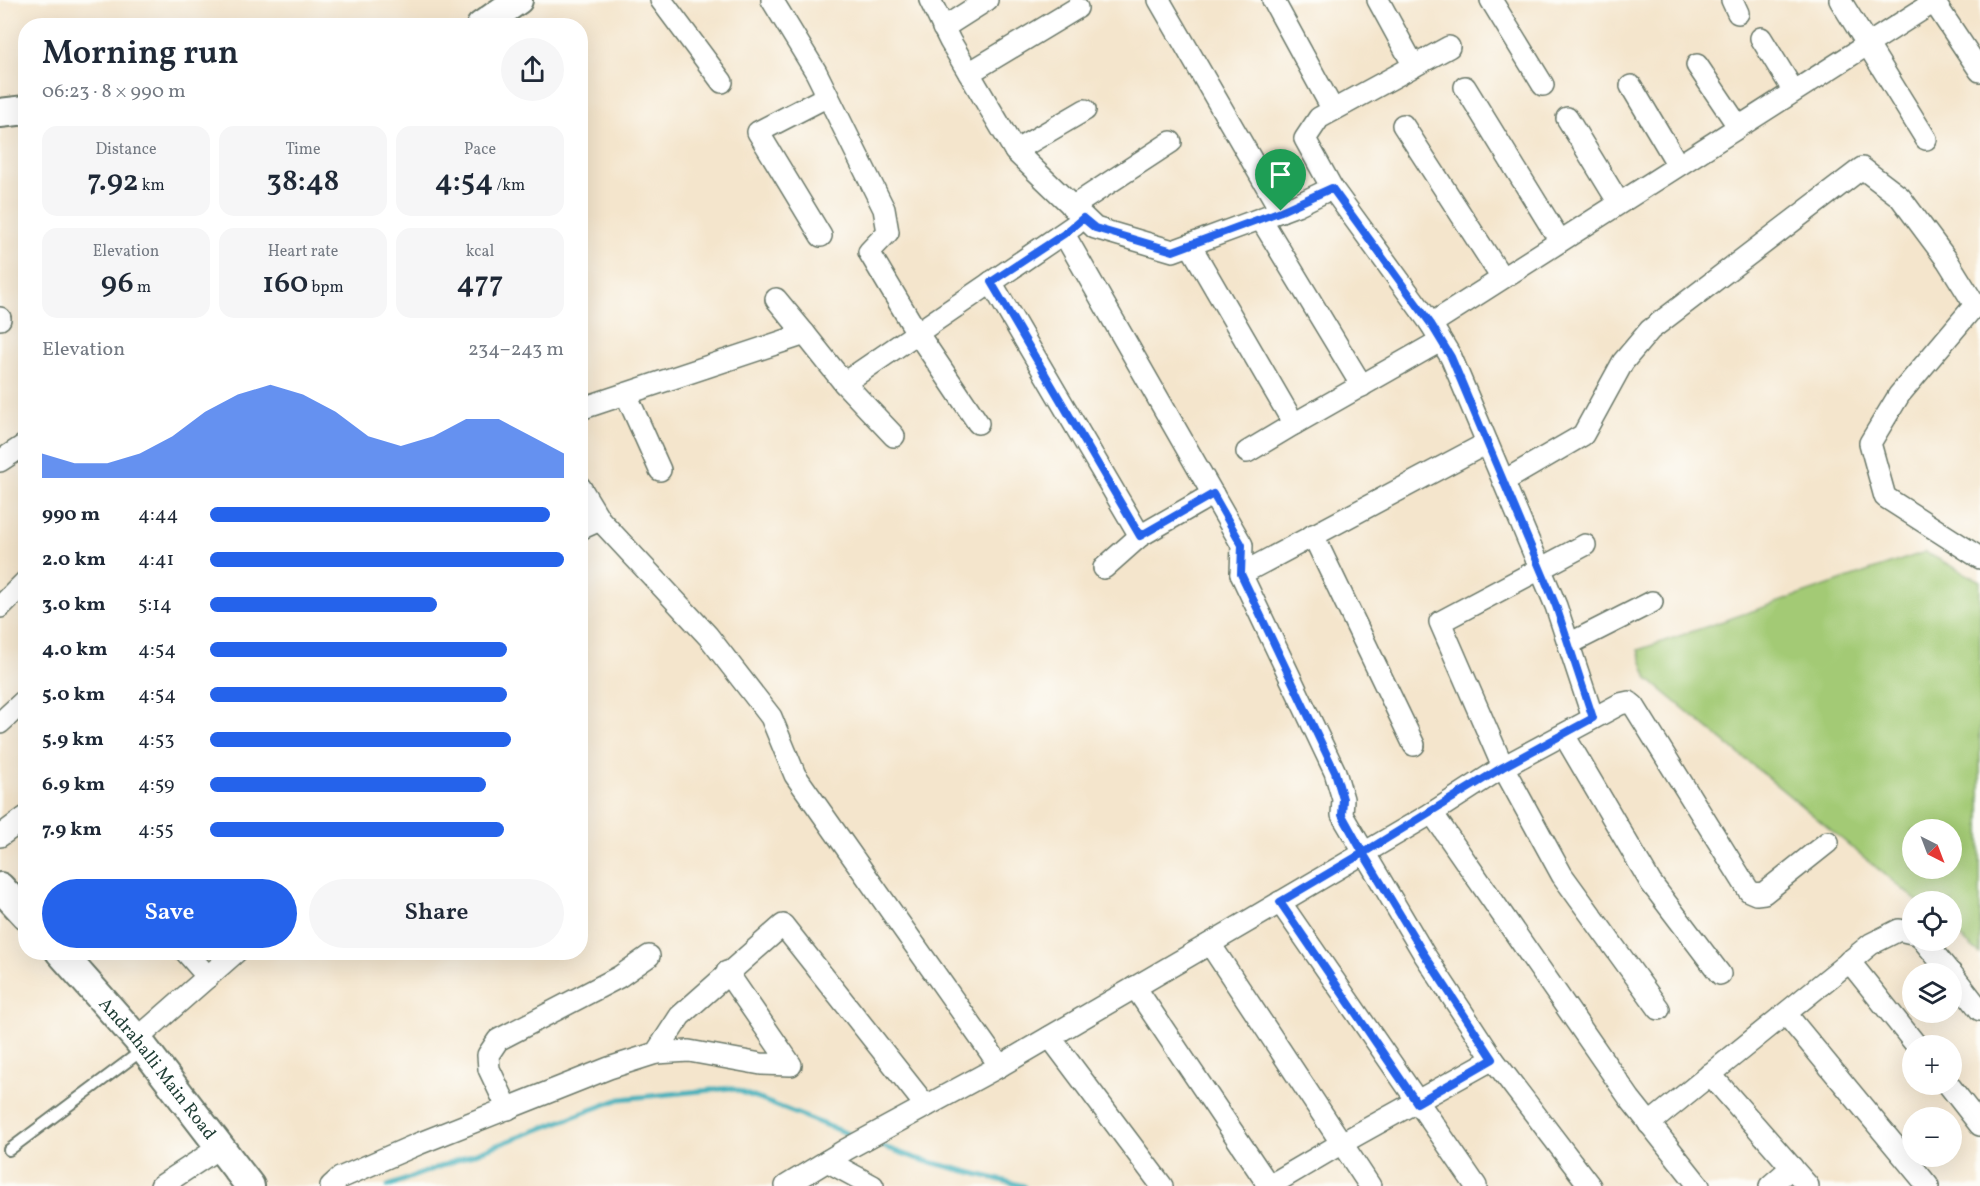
<!DOCTYPE html>
<html lang="en">
<head>
<meta charset="utf-8">
<style>
	:root { --surface:#fff; --page:#f6f6f7; --text:#1f2937; --muted:#747a83; --accent:#2563eb }
	body { margin:0; font-family:Vollkorn,serif; background:var(--page); color:var(--text); height:100vh; display:flex; flex-direction:column; font-size:22px; white-space:nowrap }
	* { box-sizing:border-box; margin:0 }
	p { font-size:20px; color:var(--muted) }
	.icon { flex:none; width:33px; height:33px; fill:none; stroke:currentColor; stroke-width:2; stroke-linecap:round; stroke-linejoin:round }
	.map { position:relative; flex:1; overflow:hidden }
	.drawer { position:absolute; left:18px; top:18px; width:570px; height:942px; display:flex; flex-direction:column; background:var(--surface); border-radius:24px; box-shadow:0 6px 24px #0002 }
	.drawer>* { flex:none }
	.needle { width:39px; rotate:138deg }
	.fabs { position:absolute; left:1902px; top:819px; display:grid; gap:12px }
	.fabs a { display:grid; place-items:center; width:60px; height:60px; border-radius:50%; background:var(--surface); box-shadow:0 6px 24px #0002; font-size:30px }
	.pin { position:absolute; display:grid; place-items:center; width:51px; height:51px; color:#fff; margin:-62px -26px; border-radius:50% 50% 50% 0; rotate:-45deg; box-shadow:0 0 6px #0007 }
	.pin .icon { rotate:45deg }
	.round { display:grid; place-items:center; flex:none; width:63px; height:63px; border-radius:32px; background:var(--page) }
	.overview { display:flex; align-items:center; justify-content:space-between; height:102px; padding:0 24px }
	h1 { font-size:33px; font-weight:600; line-height:45px }
	.figures { display:grid; grid-template-columns:repeat(3,1fr); gap:9px; height:102px; padding:6px 24px }
	.figures div { display:grid; align-content:center; border-radius:15px; background:var(--page); text-align:center }
	.figures b { font-size:30px; font-weight:600 }
	.figures small { font-size:16px; font-weight:400 }
	.figures p { font-size:16px }
	.chart { height:168px; padding:12px 24px }
	.chart p { display:flex; justify-content:space-between }
	.chart svg { width:100%; height:108px; margin-top:6px; fill:var(--accent); opacity:.7 }
	.button { display:flex; gap:12px; margin-top:auto; padding:12px 24px }
	.button a { flex:1; height:69px; border-radius:36px; background:var(--accent); color:#fff; font-size:24px; font-weight:600; line-height:69px; text-align:center }
	.button a+a { background:var(--page); color:var(--text) }
	ul { padding:0 24px; list-style:none; font-size:20px }
	li { display:grid; grid-template-columns:96px 72px 1fr; align-items:center; height:45px }
	li i { height:15px; border-radius:8px; background:var(--accent) }
	.map>svg:first-child { display:block }
	.green { fill:#a3ca75; stroke:#618454; stroke-width:1.5; fill-rule:evenodd }
	.lines { fill:none; stroke-linecap:round; stroke-linejoin:round }
	.stream { stroke:#40afba; stroke-width:5 }
	.lane-casing { stroke:#6a7869; stroke-width:14 }
	.street-casing { stroke:#6a7869; stroke-width:24 }
	.secondary-casing { stroke:#6a7869; stroke-width:32 }
	.lane { stroke:#fff; stroke-width:10 }
	.street { stroke:#fff; stroke-width:21 }
	.secondary { stroke:#fff; stroke-width:28 }
	.route-casing { stroke:#fff; stroke-width:12 }
	.route { stroke:#2563eb; stroke-width:8 }
	.labels { text-anchor:middle; stroke-width:6; stroke-linejoin:round; paint-order:stroke }
	.street-label { font-size:18px; fill:#1f3d34; stroke:#fdfcf7 }
</style>
</head>
<body>
<div class="map">
<svg width="1980" height="1186" viewBox="0 0 1980 1186">
	<rect width="100%" height="100%" fill="#fdfcf7"/>
	<filter id="ink" filterUnits="userSpaceOnUse"><feTurbulence type="fractalNoise" baseFrequency=".0167" numOctaves="2"/><feDisplacementMap in="SourceGraphic" scale="12" xChannelSelector="R" yChannelSelector="G"/><feConvolveMatrix kernelMatrix="1 2 1 2 8 2 1 2 1" color-interpolation-filters="sRGB"/></filter>
	<filter id="wash" filterUnits="userSpaceOnUse"><feTurbulence type="fractalNoise" baseFrequency=".008" numOctaves="4" result="noise"/><feDisplacementMap in="SourceGraphic" scale="24" xChannelSelector="R" yChannelSelector="G"/><feGaussianBlur stdDeviation="1.35" result="paint"/><feColorMatrix in="noise" values="0 0 0 0 0 0 0 0 0 0 0 0 0 0 0 0 0 1.4 0 .05"/><feComposite in="paint" operator="in"/></filter>
	<g filter="url(#wash)">
		<rect width="100%" height="100%" fill="#f4e5cc"/>
		<!-- green -->
		<path class="green" d="M1925,552L1980,581V954L1952,930V902L1917,901L1648,679L1638,650ZM1912,830H1952V868H1912Z"/>
		<g class="lines">
			<!-- stream -->
			<g class="stream">
				<path d="M873,1143L918,1159L1024,1186"/>
				<path d="M388,1186L620,1099L731,1088L856,1137"/>
			</g>
		</g>
	</g>
	<g filter="url(#ink)">
		<g class="lines">
			<defs>
				<path id="lane" d="M9,1150L144,1049"/>
				<g id="street">
					<path d="M661,0L722,82"/>
					<path d="M772,0L816,72L884,209L888,232L869,252L916,331L978,423"/>
					<path d="M930,0L950,41L1015,151L1095,228L1173,251L1297,205L1332,188L1431,324L1451,357L1556,606L1593,718"/>
					<path d="M1159,0L1281,211"/>
					<path d="M1273,0L1333,110"/>
					<path d="M1378,0L1414,66"/>
					<path d="M1491,0L1543,85"/>
					<path d="M1732,0L1738,13"/>
					<path d="M1840,0L1926,139"/>
					<path d="M943,28L987,0"/>
					<path d="M1761,38L1793,90"/>
					<path d="M1697,65L1738,126"/>
					<path d="M969,73L1077,8"/>
					<path d="M1631,86L1678,165"/>
					<path d="M1465,87L1560,241"/>
					<path d="M1567,118L1619,203"/>
					<path d="M1403,125L1502,278"/>
					<path d="M1015,151L1085,110"/>
					<path d="M1332,188L1305,139L1319,118L1449,47"/>
					<path d="M1072,207L1171,142"/>
					<path d="M1261,219L1362,386"/>
					<path d="M1064,234L1242,545L1241,574L1335,772L1343,799L1342,815L1424,954L1493,1059"/>
					<path d="M821,236L758,132L826,97"/>
					<path d="M1190,245L1294,424L1440,341"/>
					<path d="M991,282L1140,536L1213,494"/>
					<path d="M776,299L805,334"/>
					<path d="M1975,305L1899,395L1870,443L1885,497L1980,558"/>
					<path d="M0,318V319"/>
					<path d="M1431,324L1934,2L1980,71"/>
					<path d="M844,383L894,436"/>
					<path d="M626,394L660,470"/>
					<path d="M580,409L805,334L844,383L1075,225"/>
					<path d="M1247,452L1294,424"/>
					<path d="M0,461L26,444"/>
					<path d="M1504,481L1583,435L1623,362L1650,330L1862,168L1900,197L1947,260L1975,305L1980,307"/>
					<path d="M580,487L600,520L708,636L771,717L795,775L1000,1066"/>
					<path d="M580,529L600,520"/>
					<path d="M1313,535L1414,745"/>
					<path d="M1585,545L1440,622L1503,767L1562,875L1659,1009"/>
					<path d="M1104,568L1140,536"/>
					<path d="M1241,574L1487,443"/>
					<path d="M0,607L26,581"/>
					<path d="M1569,644L1652,602"/>
					<path d="M0,723L26,699"/>
					<path d="M1564,735L1651,883L1720,974"/>
					<path d="M1432,813L1630,1099L1699,1186"/>
					<path d="M0,836L26,817"/>
					<path d="M1280,902L1476,1186"/>
					<path d="M1923,940L1951,974"/>
					<path d="M1210,944L1370,1186"/>
					<path d="M186,952L208,977"/>
					<path d="M1849,961L1917,1046"/>
					<path d="M1952,974L1980,1010"/>
					<path d="M1135,987L1269,1186"/>
					<path d="M1786,1014L1928,1186"/>
					<path d="M1050,1037L1162,1186"/>
					<path d="M137,1039L236,952"/>
					<path d="M656,1053L689,1051L761,1064L791,1065L727,972"/>
					<path d="M1710,1074L1808,1186"/>
					<path d="M1948,1084L1980,1125"/>
					<path d="M508,1109L489,1069L488,1055L498,1040L619,977L649,956"/>
					<path d="M1649,1124L1871,944L1899,930L1912,933"/>
					<path d="M827,1161L873,1186"/>
					<path d="M161,1186L220,1147"/>
					<path d="M331,1186L340,1178L418,1144L609,1068L656,1053L680,1016L783,925L926,1106"/>
					<path d="M786,1186L847,1149L1000,1066L1228,933L1432,813L1503,767L1620,704L1629,702L1634,706L1749,891L1756,894L1764,893L1828,842"/>
					<path d="M1269,1186L1342,1143L1493,1059L1590,1186"/>
					<path d="M1770,1186L1792,1167"/>
				</g>
				<g id="secondary">
					<path d="M481,26L518,0"/>
					<path d="M0,113L26,110"/>
					<path d="M0,887L26,915"/>
					<path id="s1" d="M60,952L137,1039L250,1186"/>
				</g>
			</defs>
			<!-- lane casing -->
			<use href="#lane" class="lane-casing"/>
			<!-- street casing -->
			<use href="#street" class="street-casing"/>
			<!-- secondary casing -->
			<use href="#secondary" class="secondary-casing"/>
			<!-- lane -->
			<use href="#lane" class="lane"/>
			<!-- street -->
			<use href="#street" class="street"/>
			<!-- secondary -->
			<use href="#secondary" class="secondary"/>
		</g>
	</g>
	<g class="lines" filter="url(#ink)">
		<defs>
			<path id="route" d="M1281,211L1173,251L1095,228L1083,218L1064,234L991,282L1140,536L1213,494L1242,545L1241,574L1335,772L1343,799L1342,815L1363,853L1280,902L1417,1103L1493,1059L1424,954L1363,853L1503,767L1593,718L1556,606L1451,357L1431,324L1332,188L1281,211"/>
		</defs>
		<!-- route casing -->
		<use href="#route" class="route-casing"/>
		<!-- route -->
		<use href="#route" class="route"/>
	</g>
	<g class="labels">
		<!-- street labels -->
		<g class="street-label">
			<text dy="6" stroke="none"><textPath href="#s1" startOffset="152">Andrahalli Main Road</textPath></text>
		</g>
	</g>
</svg>
<div class="fabs">
<a><svg class="needle" viewBox="-14 -14 28 28"><path d="M0-13l5 13h-10z" fill="#e53935"/><path d="M0 13l5-13h-10z" fill="#747a83"/></svg></a>
<a><svg class="icon" aria-label="locate" viewBox="0 0 24 24"><circle cx="12" cy="12" r="6"/><path d="M12 2v4M12 18v4M2 12h4M18 12h4"/></svg></a>
<a><svg class="icon" aria-label="layers" viewBox="0 0 24 24"><path d="M12 4l9 5-9 5-9-5zM3 14l9 5 9-5"/></svg></a>
<a>+</a>
<a>−</a>
</div>
<div class="pin" style="left:1281px;top:211px;background:#1e9e55"><svg class="icon" aria-label="arrive" viewBox="0 0 24 24"><path d="M6 21V4h12l-3 4 3 4H6"/></svg></div>
<section class="drawer">
<div class="overview"><div><h1>Morning run</h1><p>06:23 · 8 × 990 m</p></div><a class="round"><svg class="icon" aria-label="share" viewBox="0 0 24 24"><path d="M12 15V3M7 8l5-5 5 5M5 13v7h14v-7"/></svg></a></div>
<div class="figures">
<div><p>Distance</p><b>7.92<small> km</small></b></div>
<div><p>Time</p><b>38:48</b></div>
<div><p>Pace</p><b>4:54<small> /km</small></b></div>
</div>
<div class="figures">
<div><p>Elevation</p><b>96<small> m</small></b></div>
<div><p>Heart rate</p><b>160<small> bpm</small></b></div>
<div><p>kcal</p><b>477</b></div>
</div>
<div class="chart"><p><span>Elevation</span>234–243 m</p>
<svg viewBox="0 0 160 44" preserveAspectRatio="none"><path d="M0 44V34L10 38L20 38L30 34L40 27L50 17L60 10L70 6L80 10L90 17L100 27L110 31L120 27L130 20L140 20L150 27L160 34V44z"/></svg>
</div>
<ul>
<li><b>990 m</b>4:44<i style="width:96%"></i></li>
<li><b>2.0 km</b>4:41<i style="width:100%"></i></li>
<li><b>3.0 km</b>5:14<i style="width:64%"></i></li>
<li><b>4.0 km</b>4:54<i style="width:84%"></i></li>
<li><b>5.0 km</b>4:54<i style="width:84%"></i></li>
<li><b>5.9 km</b>4:53<i style="width:85%"></i></li>
<li><b>6.9 km</b>4:59<i style="width:78%"></i></li>
<li><b>7.9 km</b>4:55<i style="width:83%"></i></li>
</ul>
<div class="button"><a>Save</a><a>Share</a></div>
</section>
</div>
</body>
</html>
